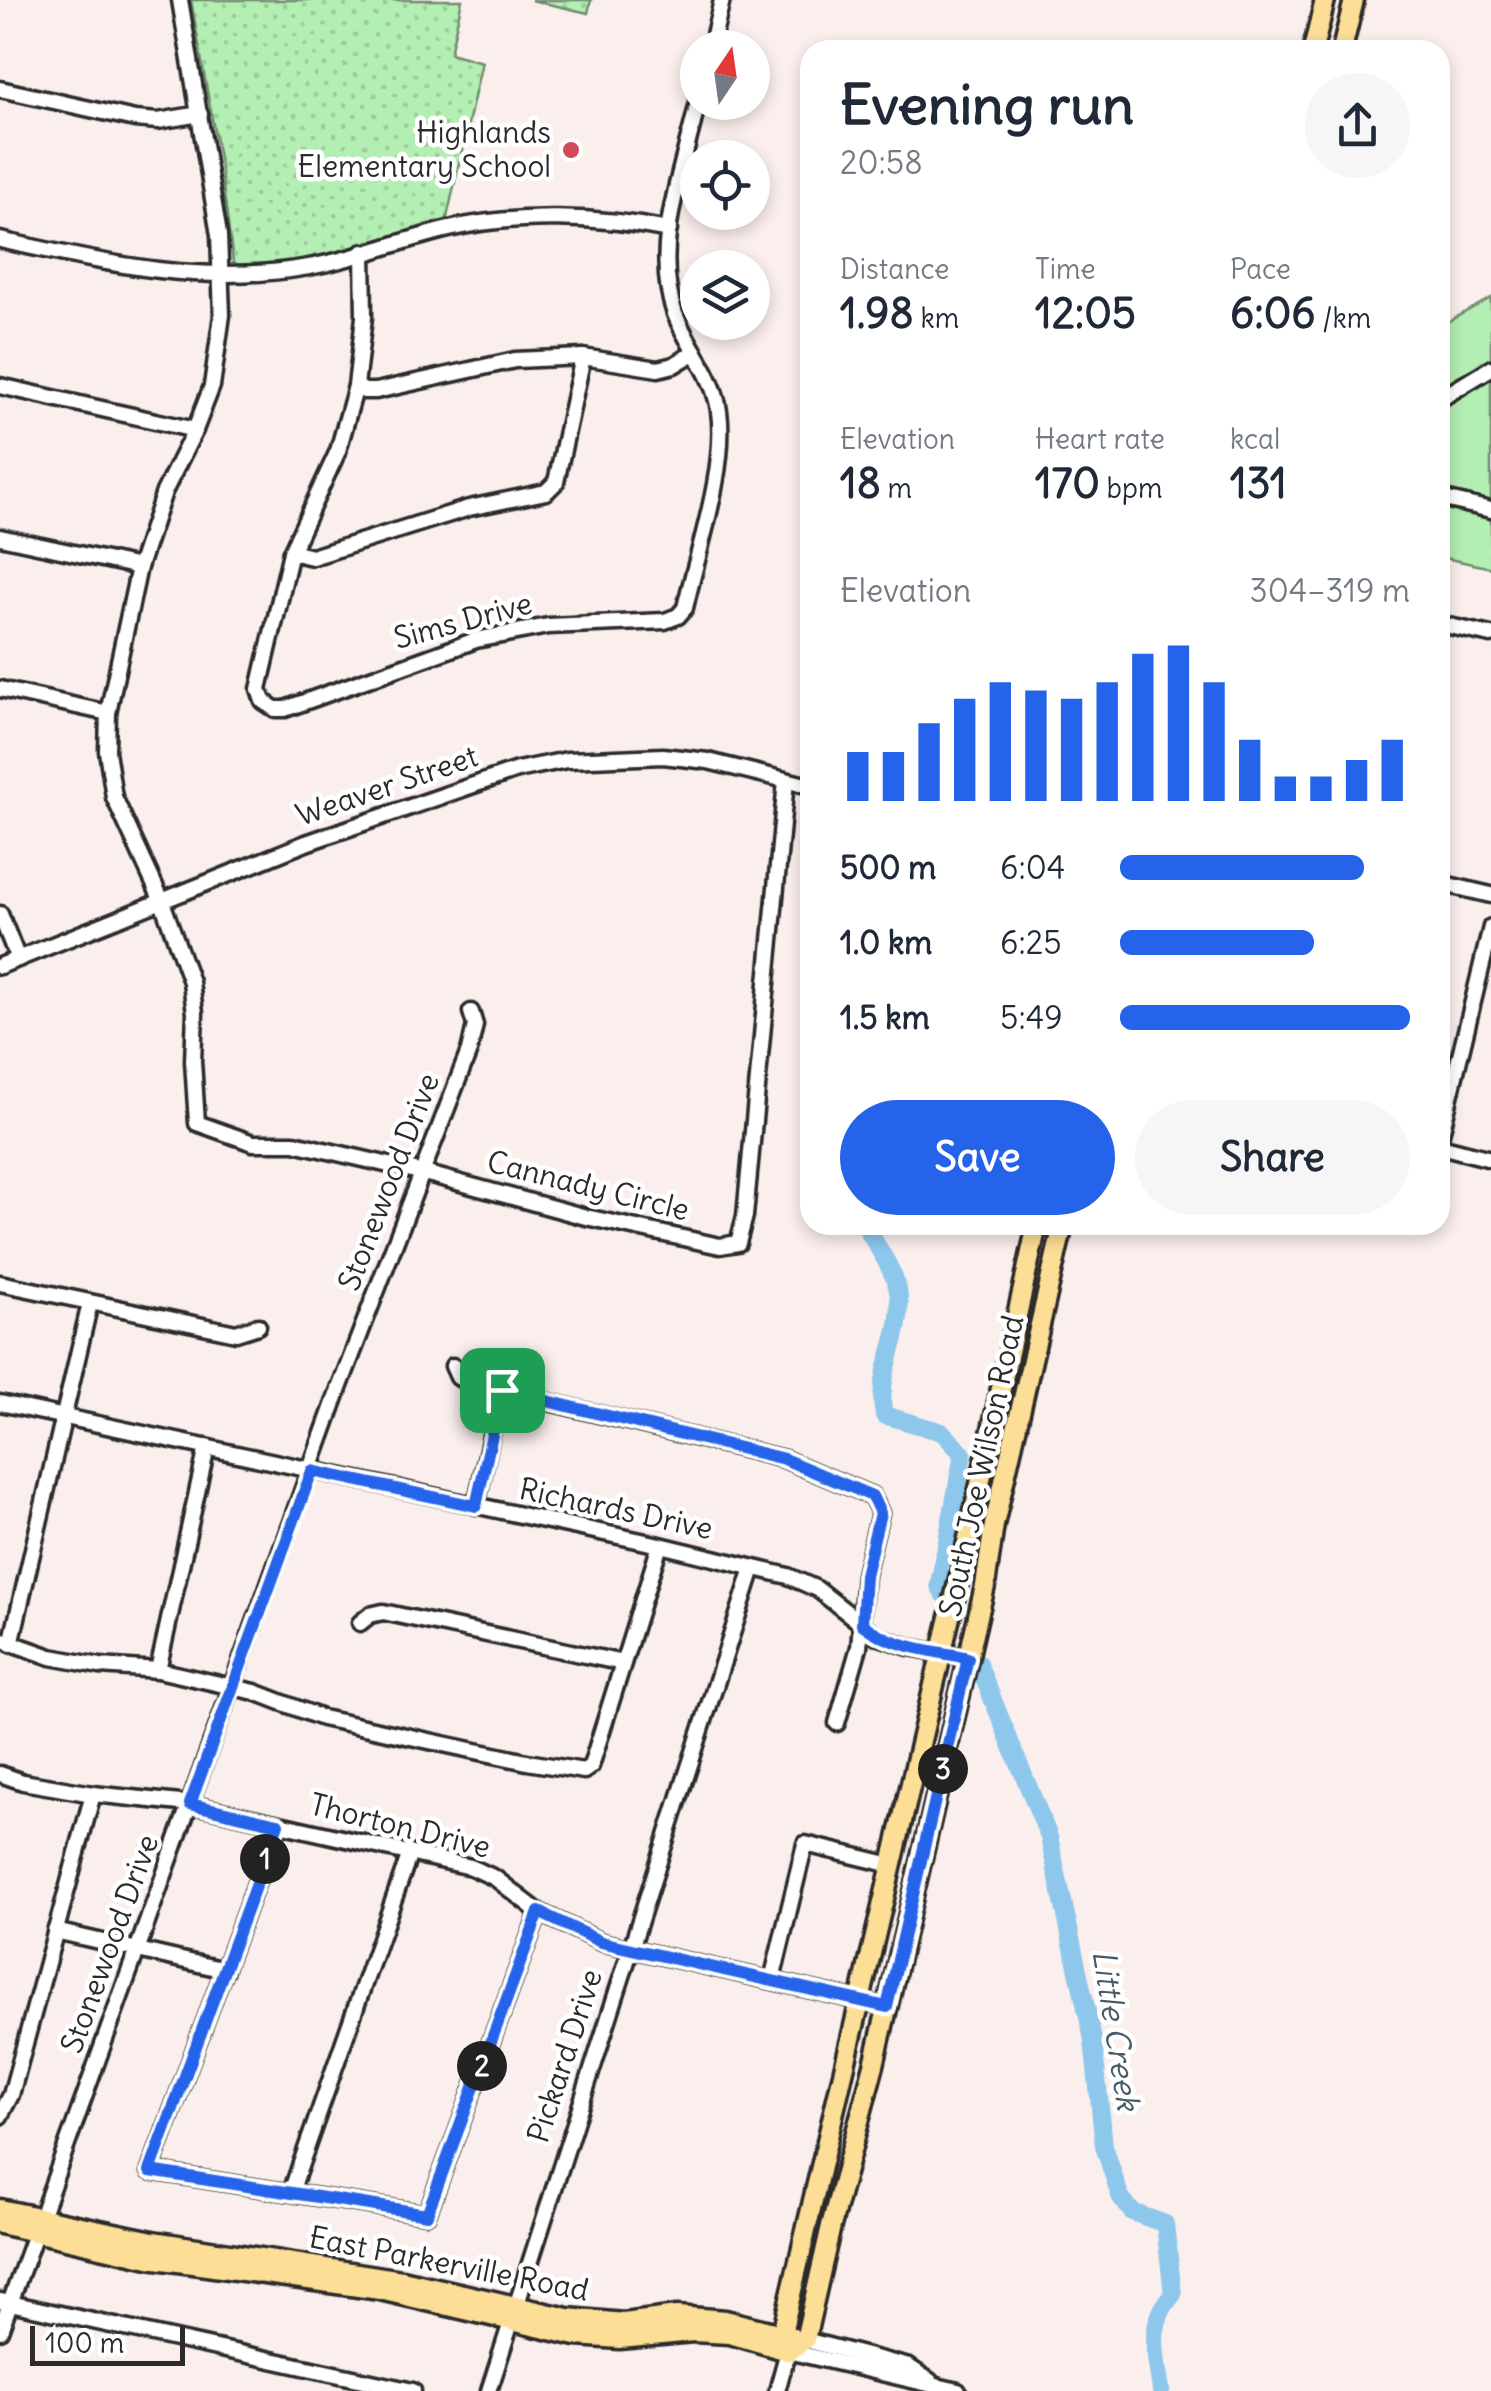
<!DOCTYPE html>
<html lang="en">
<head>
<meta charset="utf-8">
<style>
	:root { --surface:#fff; --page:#f6f6f7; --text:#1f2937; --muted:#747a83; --accent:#2563eb }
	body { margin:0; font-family:Delius,sans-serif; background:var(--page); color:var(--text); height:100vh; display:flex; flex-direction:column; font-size:38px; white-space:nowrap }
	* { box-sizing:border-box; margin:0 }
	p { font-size:32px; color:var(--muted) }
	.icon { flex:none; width:55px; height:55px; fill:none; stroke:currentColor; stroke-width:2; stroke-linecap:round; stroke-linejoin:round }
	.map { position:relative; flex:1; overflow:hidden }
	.sheet { position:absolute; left:800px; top:40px; width:650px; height:1195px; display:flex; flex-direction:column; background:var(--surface); border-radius:30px; box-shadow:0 5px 15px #0003 }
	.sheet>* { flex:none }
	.needle { width:65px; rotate:13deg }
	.tools { position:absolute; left:680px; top:30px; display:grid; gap:20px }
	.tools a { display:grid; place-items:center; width:90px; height:90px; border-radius:50%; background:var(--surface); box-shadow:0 5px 15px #0003; font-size:50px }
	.scale { position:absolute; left:30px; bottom:25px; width:155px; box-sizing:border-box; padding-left:10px; border:5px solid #2b2b2b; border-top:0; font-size:28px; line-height:35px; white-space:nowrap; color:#2b2b2b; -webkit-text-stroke:8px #fff; paint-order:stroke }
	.pin { position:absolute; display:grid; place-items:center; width:85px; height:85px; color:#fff; margin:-42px; border-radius:20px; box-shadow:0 5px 15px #0006 }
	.km { position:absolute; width:50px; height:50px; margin:-25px; border-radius:50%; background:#222; color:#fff; font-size:28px; line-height:50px; text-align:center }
	.round { display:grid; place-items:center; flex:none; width:105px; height:105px; border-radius:52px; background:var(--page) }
	.headline { display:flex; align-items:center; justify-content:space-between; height:170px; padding:0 40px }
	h1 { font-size:55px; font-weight:700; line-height:75px }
	.figures { display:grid; grid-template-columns:repeat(3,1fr); gap:15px; height:170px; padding:10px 40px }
	.figures div { display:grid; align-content:center }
	.figures b { font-size:42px; font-weight:700 }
	.figures small { font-size:28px; font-weight:400 }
	.figures p { font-size:28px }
	.chart { height:280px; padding:20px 40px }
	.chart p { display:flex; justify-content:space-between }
	.chart svg { width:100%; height:180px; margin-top:10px; stroke:var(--accent); stroke-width:6 }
	.primary-button { display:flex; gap:20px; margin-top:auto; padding:20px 40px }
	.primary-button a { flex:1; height:115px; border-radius:60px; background:var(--accent); color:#fff; font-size:40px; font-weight:700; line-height:115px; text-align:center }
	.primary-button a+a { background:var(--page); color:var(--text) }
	ul { padding:0 40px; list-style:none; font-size:32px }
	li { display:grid; grid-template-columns:160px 120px 1fr; align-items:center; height:75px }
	li i { height:25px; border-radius:12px; background:var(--accent) }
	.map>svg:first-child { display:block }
	.grass { fill:#b3eeb3; stroke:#6f8c6f; stroke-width:2.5 }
	.park { fill:url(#park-dots); stroke:#6f8c6f; stroke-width:2.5 }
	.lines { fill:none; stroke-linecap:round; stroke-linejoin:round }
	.river { stroke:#8dc7ec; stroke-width:18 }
	.minor-casing { stroke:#2b2b2b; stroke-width:21 }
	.major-casing { stroke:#2b2b2b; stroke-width:25 }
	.minor { stroke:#fff; stroke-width:14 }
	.major { stroke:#fdde96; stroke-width:18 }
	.route-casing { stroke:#fff; stroke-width:20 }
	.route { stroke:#2563eb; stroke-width:12 }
	.poi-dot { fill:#d1495b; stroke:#fff; stroke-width:4 }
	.labels { text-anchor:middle; stroke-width:9; stroke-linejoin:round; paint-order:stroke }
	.poi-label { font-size:30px; fill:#2b2b2b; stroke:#fff; text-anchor:end }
	.street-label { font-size:30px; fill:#2b2b2b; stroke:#fff }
	.water-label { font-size:32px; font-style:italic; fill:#485a65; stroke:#fff }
</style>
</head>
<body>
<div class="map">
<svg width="1491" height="2391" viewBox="0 0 1491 2391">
	<defs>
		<pattern id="park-dots" width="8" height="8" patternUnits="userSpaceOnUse" patternTransform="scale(2.5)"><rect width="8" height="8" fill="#b3eeb3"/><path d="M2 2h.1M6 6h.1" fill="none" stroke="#9acc9a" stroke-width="1.8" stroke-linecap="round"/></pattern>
	</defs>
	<rect width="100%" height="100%" fill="#fbefed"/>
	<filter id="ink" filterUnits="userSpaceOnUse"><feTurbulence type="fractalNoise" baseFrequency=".01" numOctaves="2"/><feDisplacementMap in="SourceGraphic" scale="20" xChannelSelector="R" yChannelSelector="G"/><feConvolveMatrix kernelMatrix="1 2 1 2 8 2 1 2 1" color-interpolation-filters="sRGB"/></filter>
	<g filter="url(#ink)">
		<!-- grass -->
		<path class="grass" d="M1491,298V568L1440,557V326Z"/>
		<!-- park -->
		<g class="park">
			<path d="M191,0H462L450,53L482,62L446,222L354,249L303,260L241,267L233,262L220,164Z"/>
			<path d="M531,0H591L588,13Z"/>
		</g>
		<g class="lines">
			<!-- river -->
			<g class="river">
				<path d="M865,1225C877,1248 896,1271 899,1297C904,1337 875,1375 884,1415L942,1432L963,1454L939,1585L943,1593"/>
				<path d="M977,1661L1049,1837L1093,2040L1104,2146L1120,2196L1132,2212L1165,2224L1173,2294C1146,2325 1156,2353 1161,2391"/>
			</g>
			<defs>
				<g id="minor">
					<path d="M180,0L219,235L222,315L212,386L195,430L164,492L139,567L108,713L107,751L114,797L161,899L191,982L195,1013L193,1061L197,1123L253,1143H294L424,1173L586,1217L720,1246L738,1243L745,1216L786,781"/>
					<path d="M711,48L722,0"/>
					<path d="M0,89L135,119L158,121L200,114"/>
					<path d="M0,240C105,263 200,286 309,267C356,259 402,240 449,229C519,213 598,216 669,230"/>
					<path d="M363,252L364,317L356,386L338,451L291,552L259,689L263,701L275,709H285L476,640L548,626L665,621L678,616L685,608C698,550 727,468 719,411C714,374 688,347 675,314C651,247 683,169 698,102"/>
					<path d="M0,386L195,430"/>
					<path d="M356,386L364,391H376L515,360L583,357L658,369L674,365L695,352"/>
					<path d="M1440,399L1491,368"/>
					<path d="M1440,498L1491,510"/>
					<path d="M0,537L139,567"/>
					<path d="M291,552L312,557L469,508L546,492L556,482L583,357"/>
					<path d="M1440,624L1491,635"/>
					<path d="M0,689L108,713"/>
					<path d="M1440,883L1491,895"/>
					<path d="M0,914L18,959"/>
					<path d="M0,966L306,843L517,770L567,760L663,756L708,761L810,786"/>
					<path d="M1440,1138L1491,927"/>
					<path d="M1440,1146L1491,1159"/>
					<path d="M0,1283L236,1333L258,1326"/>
					<path d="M453,1366L458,1377L466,1382L784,1459L872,1496L880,1513L865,1575L859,1647L837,1723"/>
					<path d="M0,1403L660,1545L788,1576L817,1589L877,1636L909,1647L969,1658"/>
					<path d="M476,1506L501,1389"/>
					<path d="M360,1623L370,1615L383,1612L623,1663"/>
					<path d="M0,1639L51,1657L100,1666L158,1670L255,1692L322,1718L527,1762L584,1771L591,1766L660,1545"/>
					<path d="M11,1644L90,1303"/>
					<path d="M158,1670L207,1447"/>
					<path d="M0,1774L23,1782L93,1794L190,1804L471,1867L495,1878L539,1912L601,1942L887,2007"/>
					<path d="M278,1824L150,2171L427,2214L539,1912"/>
					<path d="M55,1931L225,1970"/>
					<path d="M772,1980L805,1844L892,1865"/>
					<path d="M0,2116L11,2095L93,1794"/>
					<path d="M291,2192L410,1853"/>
					<path d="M1,2301L413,2391"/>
					<path d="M0,2331L340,1386L469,1051L475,1025L471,1012"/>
					<path d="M805,2340L909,2367L930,2381"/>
					<path d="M489,2391L753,1568"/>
					<path d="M777,2391L788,2351L958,2391"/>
				</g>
				<g id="major">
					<path d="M1313,50L1325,0"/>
					<path d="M1342,50L1354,0"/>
					<path d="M0,2209L153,2241L402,2280L568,2318L624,2323L677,2316L725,2320L790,2336"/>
					<path d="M0,2224L149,2258L380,2290L576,2336L620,2339L693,2332L730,2334L788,2351"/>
					<path d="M788,2351L805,2340L831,2226L874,2065L985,1586L994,1525L1063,1225"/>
					<path d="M788,2351L782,2333L961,1570L1037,1225"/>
				</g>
			</defs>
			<!-- minor casing -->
			<use href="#minor" class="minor-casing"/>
			<!-- major casing -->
			<use href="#major" class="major-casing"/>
			<!-- minor -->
			<use href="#minor" class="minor"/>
			<!-- major -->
			<use href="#major" class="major"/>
		</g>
	</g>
	<g class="lines" filter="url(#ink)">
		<defs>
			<path id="route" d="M502,1390L784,1459L872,1496L880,1513L865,1575L862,1624C893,1648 931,1650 968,1658L887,2007L601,1942L539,1912L427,2214L150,2171L278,1824L190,1804L312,1471L476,1506Z"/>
		</defs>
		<!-- route casing -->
		<use href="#route" class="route-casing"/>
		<!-- route -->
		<use href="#route" class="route"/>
	</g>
	<!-- markers -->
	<circle class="poi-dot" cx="571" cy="150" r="10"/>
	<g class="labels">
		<!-- poi labels -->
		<g class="poi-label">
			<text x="551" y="143">Highlands<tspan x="551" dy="34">Elementary School</tspan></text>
		</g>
		<!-- street labels -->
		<g class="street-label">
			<text transform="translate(463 621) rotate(-15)" y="10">Sims Drive</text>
			<text transform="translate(387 786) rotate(-19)" y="10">Weaver Street</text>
			<text transform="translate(389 1182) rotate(-69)" y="10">Stonewood Drive</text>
			<text transform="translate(588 1186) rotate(14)" y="10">Cannady Circle</text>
			<text transform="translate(982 1466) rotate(-78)" y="10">South Joe Wilson Road</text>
			<text transform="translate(616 1509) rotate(12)" y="10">Richards Drive</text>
			<text transform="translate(400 1826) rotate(14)" y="10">Thorton Drive</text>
			<text transform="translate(110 1944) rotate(-70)" y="10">Stonewood Drive</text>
			<text transform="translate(565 2056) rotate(-72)" y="10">Pickard Drive</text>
			<text transform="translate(449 2264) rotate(11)" y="10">East Parkerville Road</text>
		</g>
		<!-- water labels -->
		<g class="water-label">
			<text transform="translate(1116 2030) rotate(81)" y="11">Little Creek</text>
		</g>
	</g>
</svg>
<div class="tools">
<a><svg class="needle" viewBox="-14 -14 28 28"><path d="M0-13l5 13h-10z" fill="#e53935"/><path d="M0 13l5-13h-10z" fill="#747a83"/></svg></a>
<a><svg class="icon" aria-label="locate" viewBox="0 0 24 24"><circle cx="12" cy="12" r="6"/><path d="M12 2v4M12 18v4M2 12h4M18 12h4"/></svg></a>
<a><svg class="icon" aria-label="layers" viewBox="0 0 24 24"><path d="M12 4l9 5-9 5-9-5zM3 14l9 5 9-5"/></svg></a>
</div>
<div class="scale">100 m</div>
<div class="pin" style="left:502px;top:1390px;background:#1e9e55"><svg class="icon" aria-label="arrive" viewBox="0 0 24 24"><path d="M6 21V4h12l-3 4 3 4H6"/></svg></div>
<b class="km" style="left:265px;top:1859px">1</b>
<b class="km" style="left:482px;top:2066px">2</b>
<b class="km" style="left:943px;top:1769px">3</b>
<section class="sheet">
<div class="headline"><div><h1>Evening run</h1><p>20:58</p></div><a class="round"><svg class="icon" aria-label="share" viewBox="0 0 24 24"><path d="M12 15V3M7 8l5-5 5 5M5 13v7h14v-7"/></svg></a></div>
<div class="figures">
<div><p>Distance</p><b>1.98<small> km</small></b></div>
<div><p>Time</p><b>12:05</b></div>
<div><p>Pace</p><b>6:06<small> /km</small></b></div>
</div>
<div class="figures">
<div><p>Elevation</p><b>18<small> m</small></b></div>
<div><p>Heart rate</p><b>170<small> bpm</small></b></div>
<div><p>kcal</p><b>131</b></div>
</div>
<div class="chart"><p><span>Elevation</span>304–319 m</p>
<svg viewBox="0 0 160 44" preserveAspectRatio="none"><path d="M5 44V32M15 44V32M25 44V25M35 44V19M45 44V15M55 44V17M65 44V19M75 44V15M85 44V8M95 44V6M105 44V15M115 44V29M125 44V38M135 44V38M145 44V34M155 44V29"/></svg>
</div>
<ul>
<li><b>500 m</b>6:04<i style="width:84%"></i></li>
<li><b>1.0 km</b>6:25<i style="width:67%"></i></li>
<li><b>1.5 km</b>5:49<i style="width:100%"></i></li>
</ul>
<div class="primary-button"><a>Save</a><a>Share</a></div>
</section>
</div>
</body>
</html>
